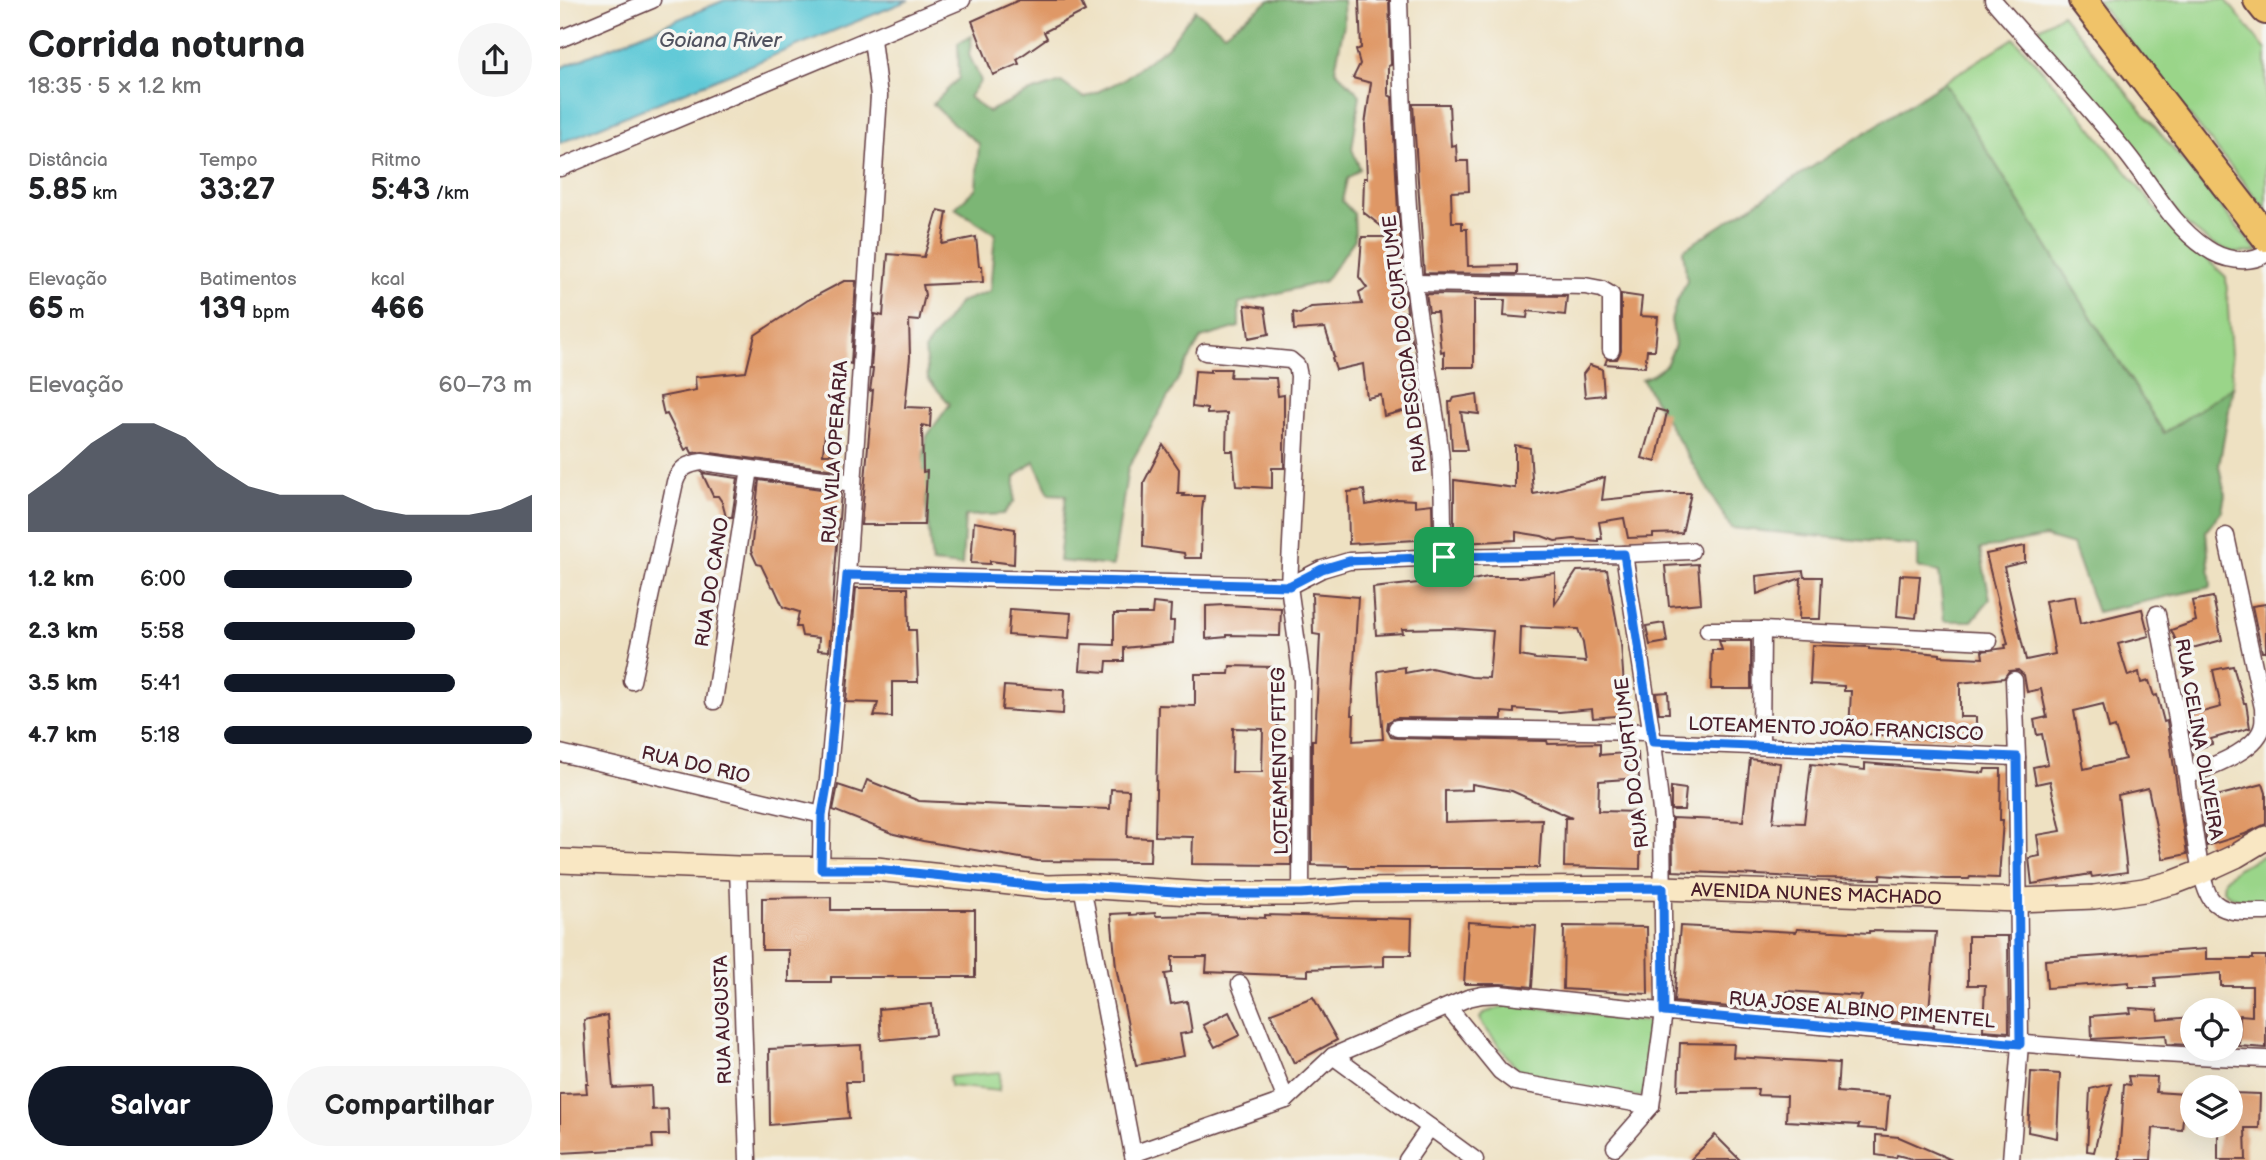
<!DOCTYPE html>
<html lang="pt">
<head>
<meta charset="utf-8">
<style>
	:root { --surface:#fff; --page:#f6f6f6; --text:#202124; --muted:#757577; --accent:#111827 }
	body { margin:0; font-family:"Balsamiq Sans",sans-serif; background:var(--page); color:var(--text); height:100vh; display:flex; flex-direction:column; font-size:26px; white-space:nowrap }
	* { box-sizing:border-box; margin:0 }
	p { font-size:23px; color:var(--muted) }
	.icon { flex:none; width:38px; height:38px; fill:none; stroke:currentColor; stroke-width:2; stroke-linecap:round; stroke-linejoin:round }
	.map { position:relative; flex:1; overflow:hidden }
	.drawer { display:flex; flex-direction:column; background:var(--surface); width:560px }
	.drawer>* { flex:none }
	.fabs { position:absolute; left:1620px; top:998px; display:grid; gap:14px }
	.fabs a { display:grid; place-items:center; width:63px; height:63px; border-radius:50%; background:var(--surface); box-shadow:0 7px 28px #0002; font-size:35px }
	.pin { position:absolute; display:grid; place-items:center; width:60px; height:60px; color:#fff; margin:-30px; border-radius:14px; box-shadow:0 4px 10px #0006 }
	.round { display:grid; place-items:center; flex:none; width:74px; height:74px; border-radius:37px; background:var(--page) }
	.headline { display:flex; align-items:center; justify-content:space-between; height:119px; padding:0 28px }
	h1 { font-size:38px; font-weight:800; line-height:52px }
	.stats { display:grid; grid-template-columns:repeat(3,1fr); gap:10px; height:119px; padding:7px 28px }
	.stats div { display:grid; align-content:center }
	.stats b { font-size:30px; font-weight:800 }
	.stats small { font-size:19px; font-weight:400 }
	.stats p { font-size:19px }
	.chart { height:196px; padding:14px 28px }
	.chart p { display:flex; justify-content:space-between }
	.chart svg { width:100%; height:126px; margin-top:7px; fill:var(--accent); opacity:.7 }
	.cta { display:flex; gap:14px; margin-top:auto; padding:14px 28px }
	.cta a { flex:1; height:80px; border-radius:42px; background:var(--accent); color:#fff; font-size:28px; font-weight:800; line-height:80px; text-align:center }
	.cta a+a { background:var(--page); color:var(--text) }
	ul { padding:0 28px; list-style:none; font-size:23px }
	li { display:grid; grid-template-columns:112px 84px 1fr; align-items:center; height:52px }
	li i { height:18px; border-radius:9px; background:var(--accent) }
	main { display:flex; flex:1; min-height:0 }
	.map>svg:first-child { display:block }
	.green { fill:#9ad589; stroke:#727a5a; stroke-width:2 }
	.forest { fill:#7bb675; stroke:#626a50; stroke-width:2 }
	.water { fill:#5ec9d7; stroke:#547481; stroke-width:2 }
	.building { fill:#df9866; fill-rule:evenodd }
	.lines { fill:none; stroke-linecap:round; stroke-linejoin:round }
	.street-casing { stroke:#633c42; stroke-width:19 }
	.secondary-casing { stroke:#633c42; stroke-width:26 }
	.highway-casing { stroke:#633c42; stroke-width:32 }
	.street { stroke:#fff; stroke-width:16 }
	.secondary { stroke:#f9e7c3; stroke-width:23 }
	.highway { stroke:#f0c369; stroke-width:28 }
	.route-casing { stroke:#fff; stroke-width:14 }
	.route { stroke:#1a73e8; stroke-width:9 }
	.labels { text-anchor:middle; stroke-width:7; stroke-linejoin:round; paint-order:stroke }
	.street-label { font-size:19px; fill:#4a1f2b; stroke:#f6f6f2 }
	.water-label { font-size:21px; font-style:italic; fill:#50525f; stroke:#f6f6f2 }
</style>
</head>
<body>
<main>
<section class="drawer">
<div class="headline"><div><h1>Corrida noturna</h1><p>18:35 · 5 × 1.2 km</p></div><a class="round"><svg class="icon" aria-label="share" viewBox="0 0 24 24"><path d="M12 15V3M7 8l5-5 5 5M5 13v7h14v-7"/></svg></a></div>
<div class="stats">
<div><p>Distância</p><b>5.85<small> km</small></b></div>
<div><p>Tempo</p><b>33:27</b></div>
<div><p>Ritmo</p><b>5:43<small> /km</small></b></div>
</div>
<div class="stats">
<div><p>Elevação</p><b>65<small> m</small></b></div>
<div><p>Batimentos</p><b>139<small> bpm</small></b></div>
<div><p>kcal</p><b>466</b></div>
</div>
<div class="chart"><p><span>Elevação</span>60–73 m</p>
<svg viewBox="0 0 160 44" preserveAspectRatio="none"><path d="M0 44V31L10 23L20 13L30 6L40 6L50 11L60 21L70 28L80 31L90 31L100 31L110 36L120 38L130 38L140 38L150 36L160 31V44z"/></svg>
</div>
<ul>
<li><b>1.2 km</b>6:00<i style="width:61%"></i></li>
<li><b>2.3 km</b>5:58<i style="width:62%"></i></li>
<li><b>3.5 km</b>5:41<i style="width:75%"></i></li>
<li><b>4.7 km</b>5:18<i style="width:100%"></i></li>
</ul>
<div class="cta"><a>Salvar</a><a>Compartilhar</a></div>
</section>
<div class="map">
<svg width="1706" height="1160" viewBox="0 0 1706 1160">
	<rect width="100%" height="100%" fill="#f6f6f2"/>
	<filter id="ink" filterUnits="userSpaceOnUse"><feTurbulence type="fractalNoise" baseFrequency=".0143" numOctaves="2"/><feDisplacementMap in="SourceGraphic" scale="14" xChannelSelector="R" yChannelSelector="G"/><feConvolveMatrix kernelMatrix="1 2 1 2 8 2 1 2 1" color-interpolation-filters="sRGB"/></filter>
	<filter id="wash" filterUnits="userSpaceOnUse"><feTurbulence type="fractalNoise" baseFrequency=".00686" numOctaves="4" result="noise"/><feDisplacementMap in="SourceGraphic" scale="28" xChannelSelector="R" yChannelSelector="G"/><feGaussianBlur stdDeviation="1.57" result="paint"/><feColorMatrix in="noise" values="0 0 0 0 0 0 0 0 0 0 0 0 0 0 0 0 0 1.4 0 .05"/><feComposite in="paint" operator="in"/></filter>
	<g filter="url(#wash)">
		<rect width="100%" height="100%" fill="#eee1c2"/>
		<!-- green -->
		<g class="green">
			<path d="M1536,0H1666L1706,50V210Z"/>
			<path d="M1502,14L1698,252L1674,253L1652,244L1626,224L1470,34Z"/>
			<path d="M1454,38L1518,111L1604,219L1666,277L1673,387L1604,433L1384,82Z"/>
			<path d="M1706,854V902C1690,901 1674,902 1663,890L1664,880L1677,868Z"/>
			<path d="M950,1004L1090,1022L1094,1028L1088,1086L1085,1094L1080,1097L963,1077L923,1025L920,1018L924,1013Z"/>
			<path d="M440,1072L439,1091L390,1086L389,1077Z"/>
		</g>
		<!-- forest -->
		<g class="forest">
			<path d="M710,0H783L784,24L775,70L800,95L792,149L800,169L787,179L782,201L794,214L795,239L765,281L679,303V327L641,338L568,468L553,566L499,561L506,495L489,494L474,461L455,477L454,502L443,514L405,516L402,566L372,563L362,463L367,436L390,404L368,379L365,349L400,302L430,291L435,234L395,208L416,188L419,144L389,120L373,104L399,78L398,43L412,36L409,55L421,81L409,97L428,112L465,94L501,82L524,98L561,81L608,46L635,10L664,33Z"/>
			<path d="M1384,82L1604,433L1673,387L1659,466L1665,495L1662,511L1646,531L1651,587L1537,612L1513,545L1485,537L1420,549L1430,599L1412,621H1384L1379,572L1358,568V546L1171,528L1082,379L1092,375L1106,365L1115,345L1111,320L1117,301L1127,281L1123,250Z"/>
		</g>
		<!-- water -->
		<path class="water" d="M165,0H349L0,143V68Z"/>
		<g id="blocks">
			<!-- building -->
			<g class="building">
				<path d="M459,0H520L525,11L484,32L487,38L457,59L459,64L433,75L412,21Z"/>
				<path d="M799,0H829L831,65L828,66V95L832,97L838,212L847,312H843L853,345L845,349L849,371L861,402L850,409L824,416L821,395L807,398L803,364L776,370L772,358L774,357L765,328L734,330L733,312L740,314L751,307L802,304L799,292L807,288L799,277L802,237H835L803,212L804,178H807L805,125L811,83L793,78L800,64L796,50L801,48Z"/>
				<path d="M853,104H889L891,146L896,145L897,161H908L909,191L891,192L892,222H902V229H907L908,266L957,265V274L864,273Z"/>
				<path d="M378,210L387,212L382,244L416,237L419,266H422L423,282L363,285L365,295L359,321L349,320L350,357L345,407L371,408L370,427L362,425L363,472L367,471L364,525H301L313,390L310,391L313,369H311L315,314L323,316L328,254L364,257Z"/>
				<path d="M284,281H296L291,364L284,362L281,399L277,398L265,433L263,454H274L276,470L143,452L132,453L129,447L125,450L107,414L104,415L100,397L136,390L135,377L186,372L195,335L248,300Z"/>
				<path d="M866,294L1007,296L1005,315L968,311L967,318L944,316L945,300H914V367H884V351L881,352L877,312H869Z"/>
				<path d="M1061,294L1082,297L1080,316L1098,317L1095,350H1087L1085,367L1045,364L1047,359H1057L1061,351Z"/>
				<path d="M685,305L705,308L709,334L689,338Z"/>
				<path d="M1030,365L1042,369L1044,395L1025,397L1023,374Z"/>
				<path d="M651,369H671L670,377L716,378L718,396L724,395V468H712V488L676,486L673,451H666L667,413L647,414V409L632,407L635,371L651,372Z"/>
				<path d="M917,394L919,414L901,412L907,450H892L889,402H892L894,398Z"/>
				<path d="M1096,409L1107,412L1096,462L1082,458Z"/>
				<path d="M603,445L619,469L618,494H624L623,496H644L642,510L641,558H625L624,553L583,547L584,482Z"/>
				<path d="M955,445L970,448L973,494L997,490L1045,477L1042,500L1110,493H1131L1122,533L1093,534V537L1068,538L1064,518L1039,522L1042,539H1038V541L1014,539L995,541L982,536L956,532V540L902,543L894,526V480L955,488Z"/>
				<path d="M142,473L178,478L172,517H166L162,502L158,496H153Z"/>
				<path d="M199,480L281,492L269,651L258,650L259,638L242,636L240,627H236L239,612L223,607L214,587L211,586L201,565L197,564L191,551Z"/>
				<path d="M804,490L806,505L837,499L855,500V506L872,504L873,539L789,544L788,492Z"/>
				<path d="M414,522L455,529L454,564L430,561V564L411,563Z"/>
				<path d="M1465,546V562L1444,567L1466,660L1495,654L1485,601L1515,596L1520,624L1582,609L1589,636L1558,644L1568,676L1579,672L1581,683L1589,681L1594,696L1597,695L1604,722L1607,721L1627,854L1603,859L1588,788L1558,795L1567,872L1532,877L1531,874L1472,884L1469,858L1480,856L1477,835L1501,831L1490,781L1476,784L1473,767L1488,764L1482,734L1477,735L1474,720L1487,717L1481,689L1467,692L1464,675L1458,670L1449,671L1444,678L1400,683V717H1416V738L1371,737V740L1289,732L1291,691H1284V686L1250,684L1252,645L1309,647V649L1358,652L1380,654V656L1423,658L1422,651L1446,648L1445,645L1448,644L1426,554ZM1543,704L1549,729L1555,727L1565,759L1524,769L1514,711Z"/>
				<path d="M1138,564L1141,603L1109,606L1105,566Z"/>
				<path d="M1047,570L1061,644L1066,715L1033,718L1032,709L999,712L954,709V713L942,712V719L836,718L828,722L827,729L831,737L837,738L987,741L988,744L1040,743V755L1078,752L1079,778L1039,781L1038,811L1081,812L1080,869L1004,867L1005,818H1012L952,791L912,784V790L885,791V822L982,819L979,868H789V866L752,865V740H755L760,635L753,634L752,593L798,597L791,715H794L793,741L823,739L818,671L845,667V673L871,668L911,677L929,678L933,631L891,628L842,629L843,633L816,635L813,588L885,580L886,585L928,577H961L995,573V604L1017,571ZM961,627L1018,629L1023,643L1026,662L976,659L960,656Z"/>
				<path d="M1243,571L1244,577H1262L1260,619H1239L1241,578L1197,594L1196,576Z"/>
				<path d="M1340,575L1360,576L1356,618L1337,616Z"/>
				<path d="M296,588H348L349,630H356L358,682H332V717L314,716L318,703L286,702Z"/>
				<path d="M1653,597L1662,640L1621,651L1611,630L1636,621L1632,601Z"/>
				<path d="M593,603L611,605L610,621H614L613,643L564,648V661H547L546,672L520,670L522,644L554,645V614H592Z"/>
				<path d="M1706,604V652H1702L1692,606Z"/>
				<path d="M666,605L721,608L720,636L667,635V637L646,639V606Z"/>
				<path d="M450,609L511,613L509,639L448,635Z"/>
				<path d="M1104,623L1107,642L1090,645L1086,626Z"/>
				<path d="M1159,641H1191V689H1151L1152,650H1162Z"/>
				<path d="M670,666L713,667V678L722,679L717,736H720L719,756H731V865L632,864L633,837L595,836L598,705L635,706V674H669ZM673,728L703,729L702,772H672Z"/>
				<path d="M1673,666L1684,703H1686L1690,728L1651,739L1652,744L1633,750L1627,716L1661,707L1653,670Z"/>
				<path d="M444,686L504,690L503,714L442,710Z"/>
				<path d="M1108,692L1109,713H1099L1096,693Z"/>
				<path d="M1190,759L1220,763L1213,822L1244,823L1251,764L1305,770V763L1424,773L1425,769H1441L1440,820H1443L1439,878L1410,877L1409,879H1386L1320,875V879L1258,878L1113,871L1112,818L1183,821Z"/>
				<path d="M307,780L359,801L488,807L550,809L551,789L569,790L567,837L591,838L590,862L478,861L363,841L334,834L273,810L278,785L302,793Z"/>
				<path d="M1703,784L1706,793V824L1685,834L1647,846L1641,800Z"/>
				<path d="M1111,787L1126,789L1124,810H1111Z"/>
				<path d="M271,897V910H415V977H271V982H229V950H202V898Z"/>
				<path d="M570,913V915L595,913L596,916L644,915L705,918V915L852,919L851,955H824V966L748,969V976L646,972L647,957H612V973L605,974L611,1004L627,1001L632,1032L620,1034L624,1056L576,1065L556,967L551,914Z"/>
				<path d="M908,922L976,926L972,987L941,984H904Z"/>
				<path d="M1004,926L1087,927L1088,994L1003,989Z"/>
				<path d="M1120,926L1236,932L1237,929L1309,933V931L1376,932L1369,1010H1375L1374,1026L1293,1018L1302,996L1227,991L1225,1012L1114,1002Z"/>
				<path d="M1408,936H1448L1449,1032L1423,1030L1425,985H1408Z"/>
				<path d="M1646,949V959H1693V956H1706V1048L1679,1046L1680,1015L1692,1016V986H1661V973L1595,978L1596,987H1569V982L1487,988L1485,960Z"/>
				<path d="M753,997L777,1040L734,1063L711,1013Z"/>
				<path d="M372,1004L375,1035L321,1040L319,1009Z"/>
				<path d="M1570,1008L1597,1010L1598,1020L1632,1017L1633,1045L1607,1044L1606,1035L1532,1039L1531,1016L1571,1013Z"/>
				<path d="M669,1012L680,1035L655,1047L643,1025Z"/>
				<path d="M47,1015L53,1088L91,1086L92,1110L108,1109L109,1135H92L93,1148L0,1153V1094L27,1093L26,1084H28L24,1020Z"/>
				<path d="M1120,1043L1174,1044L1173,1057L1279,1063L1277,1092L1329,1096L1326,1130L1298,1128L1299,1125L1226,1121L1227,1096L1197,1095L1198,1089L1118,1090Z"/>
				<path d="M301,1045L302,1082H286L289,1118L210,1125L209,1049Z"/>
				<path d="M1471,1072L1500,1074L1497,1138L1468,1132Z"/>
				<path d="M1568,1076L1597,1077L1596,1092L1625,1094L1622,1130L1593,1128L1591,1160H1559L1564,1084L1570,1085Z"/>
				<path d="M1551,1084L1534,1152L1527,1151L1530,1089Z"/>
				<path d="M1671,1093L1700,1094L1699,1128H1685L1686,1160H1658V1125H1671Z"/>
				<path d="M1155,1135L1180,1160H1130Z"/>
				<path d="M1316,1135L1339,1137L1392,1160H1356L1337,1155L1336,1158L1316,1155Z"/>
			</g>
		</g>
	</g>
	<g filter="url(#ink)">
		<use href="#blocks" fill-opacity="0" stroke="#633c42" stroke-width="2"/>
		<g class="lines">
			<defs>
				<g id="street">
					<path d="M839,0C842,94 845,188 854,282C860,339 874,394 880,450C884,486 882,522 884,557"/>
					<path d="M1433,0C1477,51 1524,101 1567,154C1592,185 1611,225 1646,248C1663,260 1688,265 1706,254"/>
					<path d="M0,39L92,0"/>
					<path d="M0,168L402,0"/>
					<path d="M854,283L1025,286L1041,289L1051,295V350"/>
					<path d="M645,352L730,360L737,366L739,376L729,586L742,680L741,894"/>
					<path d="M1064,554L1131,551"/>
					<path d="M287,575L729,586L762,569L789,561L884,557L1064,554L1093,742L1102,819L1104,1012L1091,1106L1055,1147"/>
					<path d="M1597,614C1607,668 1619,723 1627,778C1631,802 1638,882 1651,899C1663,915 1688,912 1706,912"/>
					<path d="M1148,630H1202L1429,641"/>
					<path d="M72,681L115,482C120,468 127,464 142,462L293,483"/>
					<path d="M154,701L190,469"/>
					<path d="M837,728L1091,732"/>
					<path d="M1093,742L1457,757"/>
					<path d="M1201,746L1202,630"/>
					<path d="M0,753L262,815"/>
					<path d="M1627,776C1649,767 1699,751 1703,724C1704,719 1703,713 1703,708L1666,536"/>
					<path d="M178,868L188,1160"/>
					<path d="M261,868L262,815L268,780L287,575L319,96L312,39"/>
					<path d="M522,886L574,1160"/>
					<path d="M680,984L726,1100"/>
					<path d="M888,1007L940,1071L955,1082L1091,1106"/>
					<path d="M773,1056L915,1160"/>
					<path d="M573,1154L726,1100L773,1056L908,998L922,995L940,994C1081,1010 1221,1023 1362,1035C1477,1045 1591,1055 1706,1059"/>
					<path d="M847,1160L870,1127"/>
					<path d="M1451,1160L1460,1044L1457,757L1454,680"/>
				</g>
				<g id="secondary">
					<path id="s1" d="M0,861L178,868L316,869L487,887L522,886L646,894H741L794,890L1103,888L1459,900L1534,897L1584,890L1615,882L1641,872L1676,856L1706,838"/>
				</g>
				<g id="highway">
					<path d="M1523,0L1706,237"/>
					<path d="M1698,0L1706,10"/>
				</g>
			</defs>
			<!-- street casing -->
			<use href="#street" class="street-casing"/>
			<!-- secondary casing -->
			<use href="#secondary" class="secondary-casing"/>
			<!-- highway casing -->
			<use href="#highway" class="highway-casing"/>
			<!-- street -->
			<use href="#street" class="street"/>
			<!-- secondary -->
			<use href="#secondary" class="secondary"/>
			<!-- highway -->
			<use href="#highway" class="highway"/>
		</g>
	</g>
	<g class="lines" filter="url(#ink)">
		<defs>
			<path id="route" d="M1064,554L1093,742L1457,757L1460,1044L1104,1012L1103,888L794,890L741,894H646L522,886L487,887L316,869H261L262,815L268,780L287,575L729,586L762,569L789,561L884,557Z"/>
		</defs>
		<!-- route casing -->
		<use href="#route" class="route-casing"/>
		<!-- route -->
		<use href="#route" class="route"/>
	</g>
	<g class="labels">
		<!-- street labels -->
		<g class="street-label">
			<text transform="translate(844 344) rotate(-97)" y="7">RUA DESCIDA DO CURTUME</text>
			<text transform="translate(274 452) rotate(-86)" y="7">RUA VILA OPERÁRIA</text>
			<text transform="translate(151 582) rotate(-81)" y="7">RUA DO CANO</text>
			<text transform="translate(1276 728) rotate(2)" y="7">LOTEAMENTO JOÃO FRANCISCO</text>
			<text transform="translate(1640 739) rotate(80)" y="7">RUA CELINA OLIVEIRA</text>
			<text transform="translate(719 761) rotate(-91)" y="7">LOTEAMENTO FITEG</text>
			<text transform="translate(1071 763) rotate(-97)" y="7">RUA DO CURTUME</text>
			<text transform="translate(136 764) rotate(13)" y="7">RUA DO RIO</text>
			<text dy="7" stroke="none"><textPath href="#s1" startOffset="1258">AVENIDA NUNES MACHADO</textPath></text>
			<text transform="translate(1302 1009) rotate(5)" y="7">RUA JOSE ALBINO PIMENTEL</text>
			<text transform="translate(162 1020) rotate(-92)" y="7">RUA AUGUSTA</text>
		</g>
		<!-- water labels -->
		<g class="water-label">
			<text x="160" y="47">Goiana River</text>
		</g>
	</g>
</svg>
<div class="fabs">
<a><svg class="icon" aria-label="locate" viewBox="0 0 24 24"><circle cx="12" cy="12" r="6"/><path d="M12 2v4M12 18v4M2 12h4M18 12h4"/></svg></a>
<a><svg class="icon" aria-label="layers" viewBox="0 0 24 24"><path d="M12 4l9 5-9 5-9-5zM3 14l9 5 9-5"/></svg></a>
</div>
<div class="pin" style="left:884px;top:557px;background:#1e9e55"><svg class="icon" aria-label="arrive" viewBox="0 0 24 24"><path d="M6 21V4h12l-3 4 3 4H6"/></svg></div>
</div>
</main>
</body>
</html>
